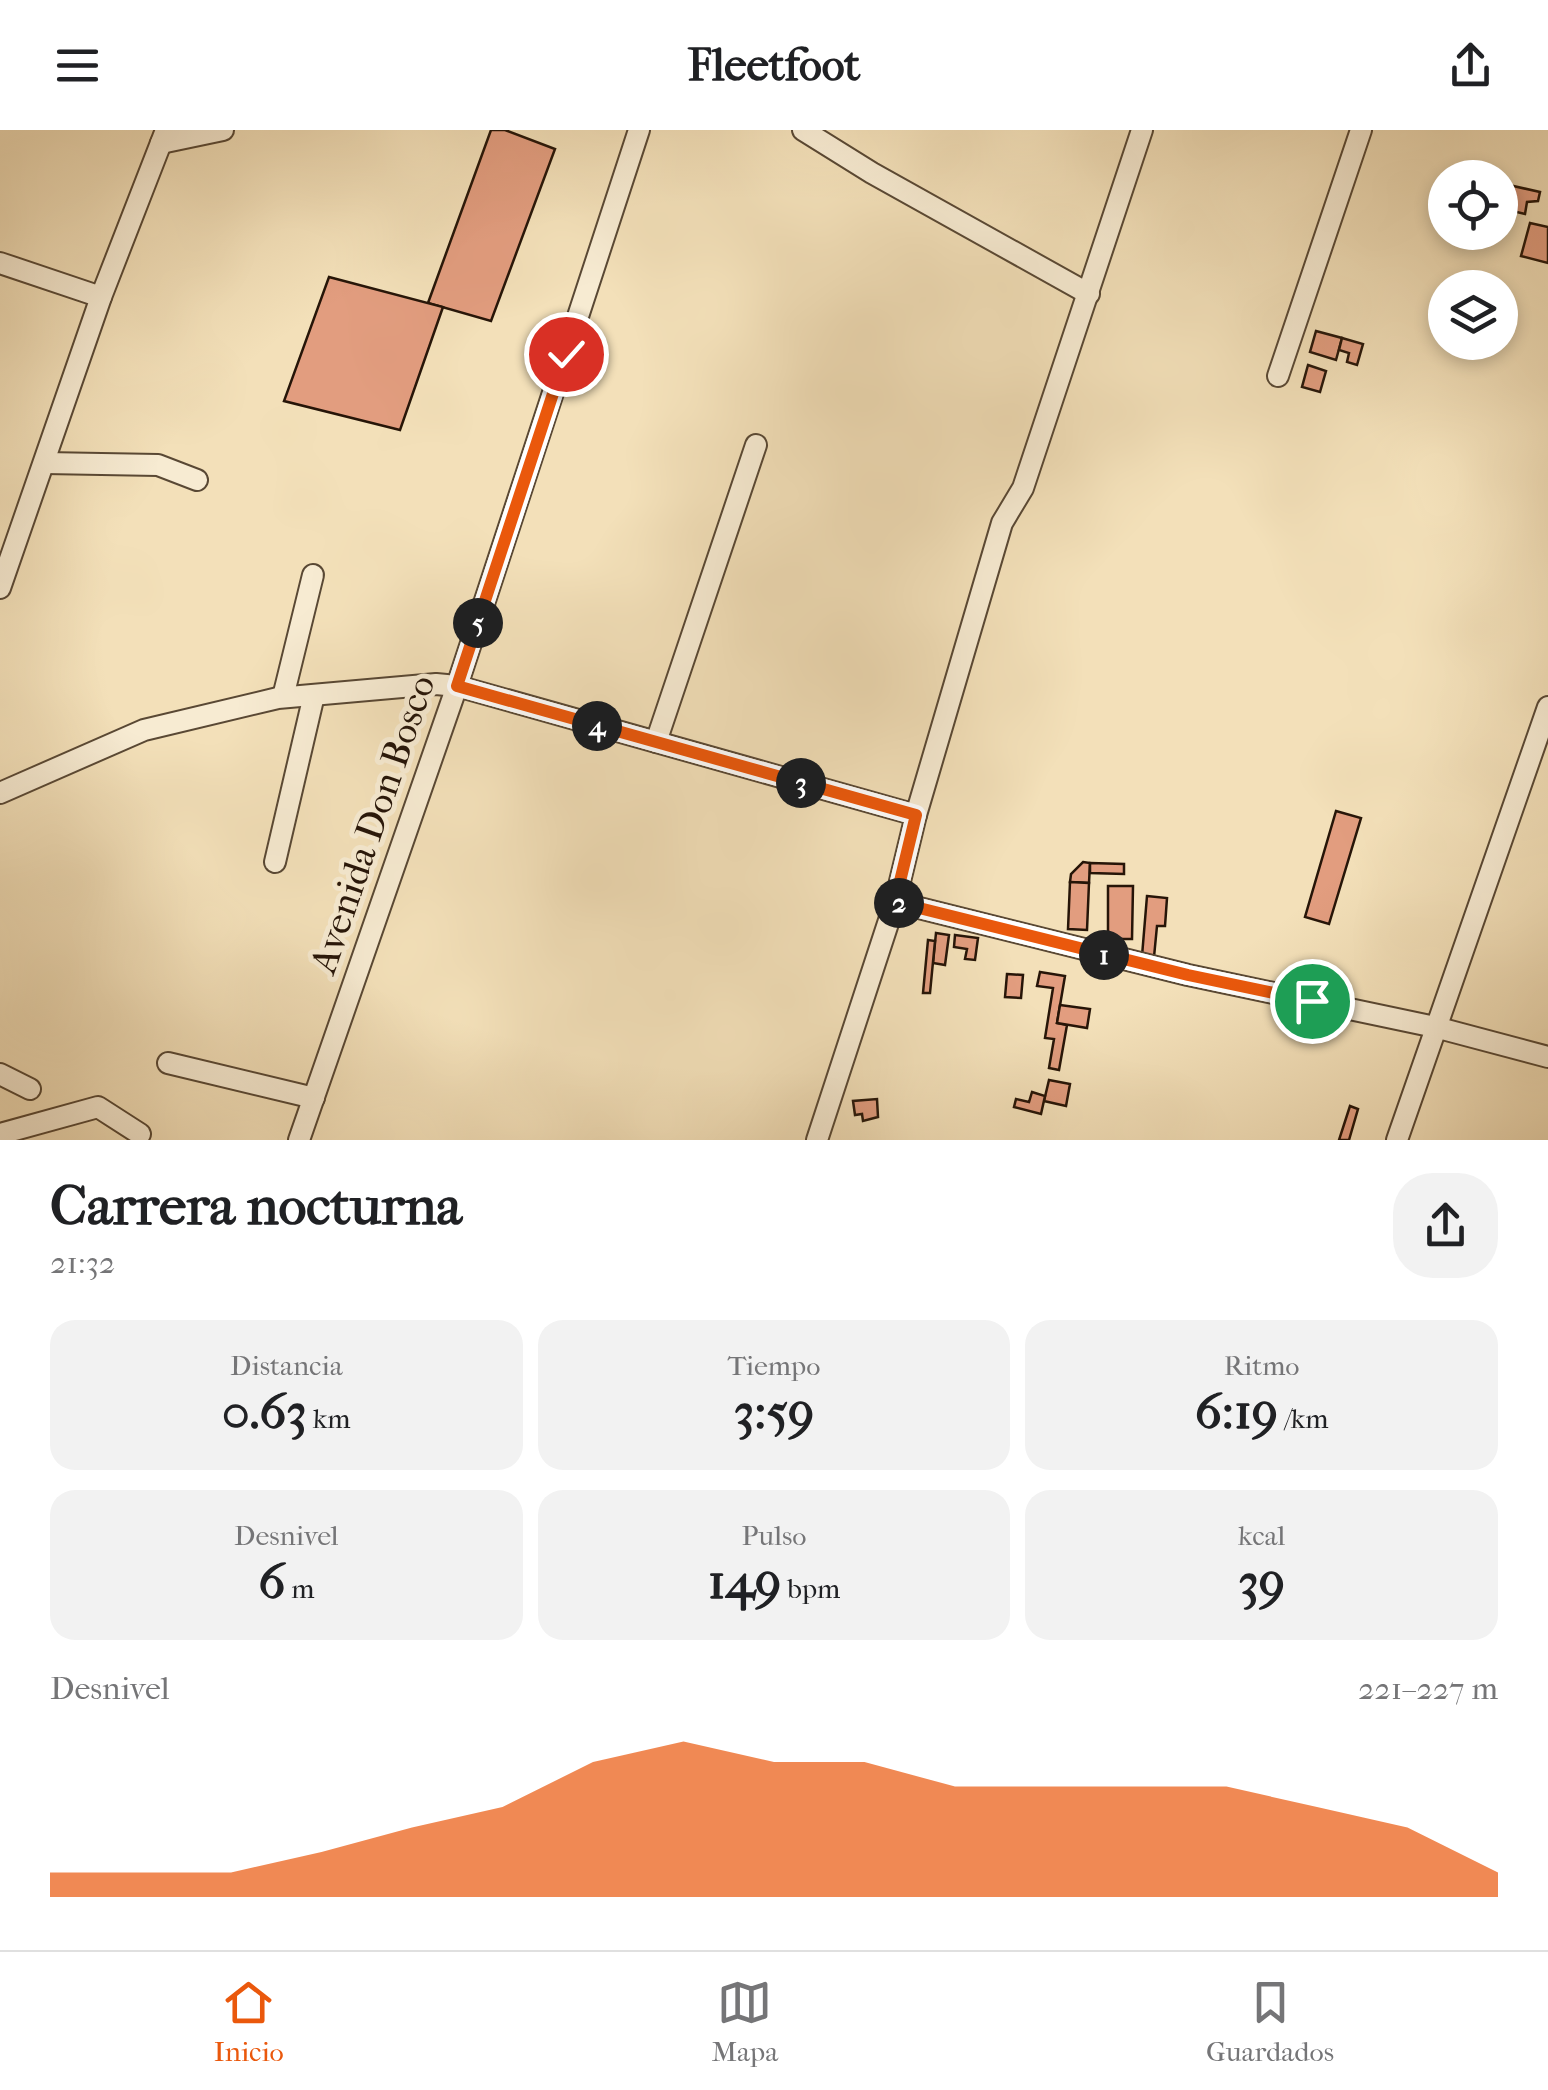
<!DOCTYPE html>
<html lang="es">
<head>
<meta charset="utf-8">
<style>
	:root { --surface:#fff; --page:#f2f2f2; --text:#202124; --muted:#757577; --line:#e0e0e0; --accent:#ea580c }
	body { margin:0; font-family:"IM FELL French Canon",serif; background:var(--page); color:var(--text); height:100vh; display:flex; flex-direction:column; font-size:38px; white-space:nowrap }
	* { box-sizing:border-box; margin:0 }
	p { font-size:32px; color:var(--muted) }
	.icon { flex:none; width:55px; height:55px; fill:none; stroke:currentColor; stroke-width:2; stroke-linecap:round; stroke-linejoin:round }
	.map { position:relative; height:1010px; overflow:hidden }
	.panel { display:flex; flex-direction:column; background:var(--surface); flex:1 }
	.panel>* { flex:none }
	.fabs { position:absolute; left:1428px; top:30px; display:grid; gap:20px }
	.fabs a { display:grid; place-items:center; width:90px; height:90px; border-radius:50%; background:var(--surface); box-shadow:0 5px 15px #0003; font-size:50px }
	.pin { position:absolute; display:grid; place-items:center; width:85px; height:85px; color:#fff; margin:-42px; border:5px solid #fff; border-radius:50%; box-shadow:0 2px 10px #0007 }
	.km { position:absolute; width:50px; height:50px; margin:-25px; border-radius:50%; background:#222; color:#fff; font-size:28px; line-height:50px; text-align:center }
	.round { display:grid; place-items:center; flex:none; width:105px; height:105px; border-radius:40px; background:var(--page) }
	.head { display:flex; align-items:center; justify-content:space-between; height:170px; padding:0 50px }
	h1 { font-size:55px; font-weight:700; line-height:75px }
	.metrics { display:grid; grid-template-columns:repeat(3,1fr); gap:15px; height:170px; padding:10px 50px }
	.metrics div { display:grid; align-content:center; border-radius:25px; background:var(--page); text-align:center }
	.metrics b { font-size:50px; font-weight:700 }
	.metrics small { font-size:28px; font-weight:400 }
	.metrics p { font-size:28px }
	.chart { height:280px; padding:20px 50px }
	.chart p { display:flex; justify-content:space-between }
	.chart svg { width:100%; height:180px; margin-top:10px; fill:var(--accent); opacity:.7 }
	header { display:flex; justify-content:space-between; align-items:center; height:130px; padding:0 50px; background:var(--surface); font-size:45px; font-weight:700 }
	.menu { display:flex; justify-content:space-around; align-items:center; height:140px; border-top:2px solid var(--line); background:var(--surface); font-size:28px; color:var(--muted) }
	.menu a { display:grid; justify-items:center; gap:5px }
	.menu .on { color:var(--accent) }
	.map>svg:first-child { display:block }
	.building { fill:#e29d7f; stroke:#261508; stroke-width:2.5 }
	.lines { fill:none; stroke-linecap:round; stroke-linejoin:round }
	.minor-casing { stroke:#594834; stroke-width:24 }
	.minor { stroke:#f7ebd2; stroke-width:20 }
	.route-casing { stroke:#fff; stroke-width:20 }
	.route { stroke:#ea580c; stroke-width:12 }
	.labels { text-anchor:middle; stroke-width:10; stroke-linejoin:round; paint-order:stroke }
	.street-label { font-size:38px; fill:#261508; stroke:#f7ebd2 }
</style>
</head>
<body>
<header><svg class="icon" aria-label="menu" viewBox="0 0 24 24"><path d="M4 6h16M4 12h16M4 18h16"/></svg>Fleetfoot<svg class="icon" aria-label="share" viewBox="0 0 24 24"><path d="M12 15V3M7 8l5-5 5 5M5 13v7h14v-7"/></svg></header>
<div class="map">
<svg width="1548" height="1010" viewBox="0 0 1548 1010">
	<rect width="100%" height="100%" fill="#f3e0b9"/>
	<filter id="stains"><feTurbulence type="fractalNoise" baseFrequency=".002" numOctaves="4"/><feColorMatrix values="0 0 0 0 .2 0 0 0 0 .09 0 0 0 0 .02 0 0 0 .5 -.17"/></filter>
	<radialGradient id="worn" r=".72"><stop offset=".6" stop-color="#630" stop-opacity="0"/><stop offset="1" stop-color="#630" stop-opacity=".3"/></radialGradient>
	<!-- building -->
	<g class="building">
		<path d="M491,0H505L555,19L491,191L428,173Z"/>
		<path d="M1500,53L1540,62L1538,71L1527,72L1525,84L1500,78Z"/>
		<path d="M1530,93L1548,97V133L1521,126Z"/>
		<path d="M329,147L443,177L400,300L284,271Z"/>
		<path d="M1316,201L1342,208L1336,230L1310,222Z"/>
		<path d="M1342,208L1363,214L1357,235L1347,232L1349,223L1339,220Z"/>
		<path d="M1308,235L1326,241L1320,262L1302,257Z"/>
		<path d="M1336,681L1361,688L1329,794L1305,787Z"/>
		<path d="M1083,732L1090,733L1089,753L1070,752L1071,744Z"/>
		<path d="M1090,733L1124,734V744L1090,743Z"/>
		<path d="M1070,752L1089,753L1087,800L1068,799Z"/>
		<path d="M1108,756H1133L1132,809H1108Z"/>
		<path d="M1147,766L1167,768L1165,796H1157L1154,827L1142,826Z"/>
		<path d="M936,803L949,805L945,835L933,833Z"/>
		<path d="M955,805L978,808L975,830L965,829L967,819L954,817Z"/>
		<path d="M928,810L935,811L930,863H923Z"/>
		<path d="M1040,842L1065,846L1057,893L1067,895L1059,940L1049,938L1054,909L1045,908L1053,858L1037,856Z"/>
		<path d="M1007,844L1023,845L1021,868L1005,867Z"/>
		<path d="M1060,875L1090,879L1087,898L1057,893Z"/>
		<path d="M1049,950L1070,954L1066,976L1044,971Z"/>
		<path d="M1032,962L1045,966L1041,984L1014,977L1016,969L1029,972Z"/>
		<path d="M877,969L878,987L863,991L862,984L855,985L853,971Z"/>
		<path d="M1350,976L1358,979L1349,1010H1339Z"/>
	</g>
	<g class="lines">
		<defs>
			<g id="minor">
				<path d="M803,0L872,43L1089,164"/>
				<path d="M161,13L223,0"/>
				<path d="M0,133L101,167"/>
				<path d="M1278,246L1361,0"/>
				<path d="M45,333L158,335L197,350"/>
				<path d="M0,458L101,167L166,0"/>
				<path d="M283,567L313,445"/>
				<path d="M656,612L756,315"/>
				<path d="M0,663L144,600L278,568L436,554L457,556L916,685"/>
				<path d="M275,732L314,565"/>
				<path d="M895,772L1188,845L1435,897L1548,927"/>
				<path d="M168,933L314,968"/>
				<path d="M0,944L30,959"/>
				<path d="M0,1004L98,977L140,1004"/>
				<path d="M299,1010L457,556L639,0"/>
				<path d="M817,1010L895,772L916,685L1002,393L1023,358L1142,0"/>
				<path d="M1397,1010L1548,577"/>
			</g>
		</defs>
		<!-- minor casing -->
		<use href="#minor" class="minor-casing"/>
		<!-- minor -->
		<use href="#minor" class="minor"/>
	</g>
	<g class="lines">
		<defs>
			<path id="route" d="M566,224L457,556L916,685L895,772L1188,845L1312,871"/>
		</defs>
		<!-- route casing -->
		<use href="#route" class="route-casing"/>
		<!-- route -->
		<use href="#route" class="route"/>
	</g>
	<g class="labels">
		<!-- street labels -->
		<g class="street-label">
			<text transform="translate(372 694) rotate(-71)" y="13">Avenida Don Bosco</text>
		</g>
	</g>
	<rect width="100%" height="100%" filter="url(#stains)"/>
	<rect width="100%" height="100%" fill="url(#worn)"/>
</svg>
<div class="fabs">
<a><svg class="icon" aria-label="locate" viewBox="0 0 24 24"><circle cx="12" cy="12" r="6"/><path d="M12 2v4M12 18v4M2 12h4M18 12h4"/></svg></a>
<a><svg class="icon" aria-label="layers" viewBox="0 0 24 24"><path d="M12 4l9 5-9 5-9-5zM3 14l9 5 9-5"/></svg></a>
</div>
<div class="pin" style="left:1312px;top:871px;background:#1e9e55"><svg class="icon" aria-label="arrive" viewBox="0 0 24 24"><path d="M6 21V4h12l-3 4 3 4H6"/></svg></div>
<div class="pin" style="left:566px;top:224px;background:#d93025"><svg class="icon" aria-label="check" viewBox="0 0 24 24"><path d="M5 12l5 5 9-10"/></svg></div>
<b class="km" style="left:1104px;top:825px">1</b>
<b class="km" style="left:899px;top:773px">2</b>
<b class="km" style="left:801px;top:653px">3</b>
<b class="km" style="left:597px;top:596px">4</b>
<b class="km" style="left:478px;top:493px">5</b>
</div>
<section class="panel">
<div class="head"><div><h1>Carrera nocturna</h1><p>21:32</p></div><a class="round"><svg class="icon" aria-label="share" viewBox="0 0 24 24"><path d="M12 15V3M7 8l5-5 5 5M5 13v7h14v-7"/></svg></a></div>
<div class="metrics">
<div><p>Distancia</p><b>0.63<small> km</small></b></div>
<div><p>Tiempo</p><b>3:59</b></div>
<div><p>Ritmo</p><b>6:19<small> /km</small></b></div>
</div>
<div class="metrics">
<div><p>Desnivel</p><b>6<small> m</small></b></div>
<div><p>Pulso</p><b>149<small> bpm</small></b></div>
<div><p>kcal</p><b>39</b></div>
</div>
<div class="chart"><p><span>Desnivel</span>221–227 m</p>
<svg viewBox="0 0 160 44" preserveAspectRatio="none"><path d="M0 44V38L10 38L20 38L30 33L40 27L50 22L60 11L70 6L80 11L90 11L100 17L110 17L120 17L130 17L140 22L150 27L160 38V44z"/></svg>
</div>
</section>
<nav class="menu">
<a class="on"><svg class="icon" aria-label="home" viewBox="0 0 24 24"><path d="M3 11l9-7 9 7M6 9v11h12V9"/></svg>Inicio</a>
<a><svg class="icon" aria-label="map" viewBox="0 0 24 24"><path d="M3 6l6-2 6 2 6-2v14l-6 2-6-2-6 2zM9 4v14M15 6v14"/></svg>Mapa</a>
<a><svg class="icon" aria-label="saved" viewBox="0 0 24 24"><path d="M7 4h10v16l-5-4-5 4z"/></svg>Guardados</a>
</nav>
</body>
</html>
